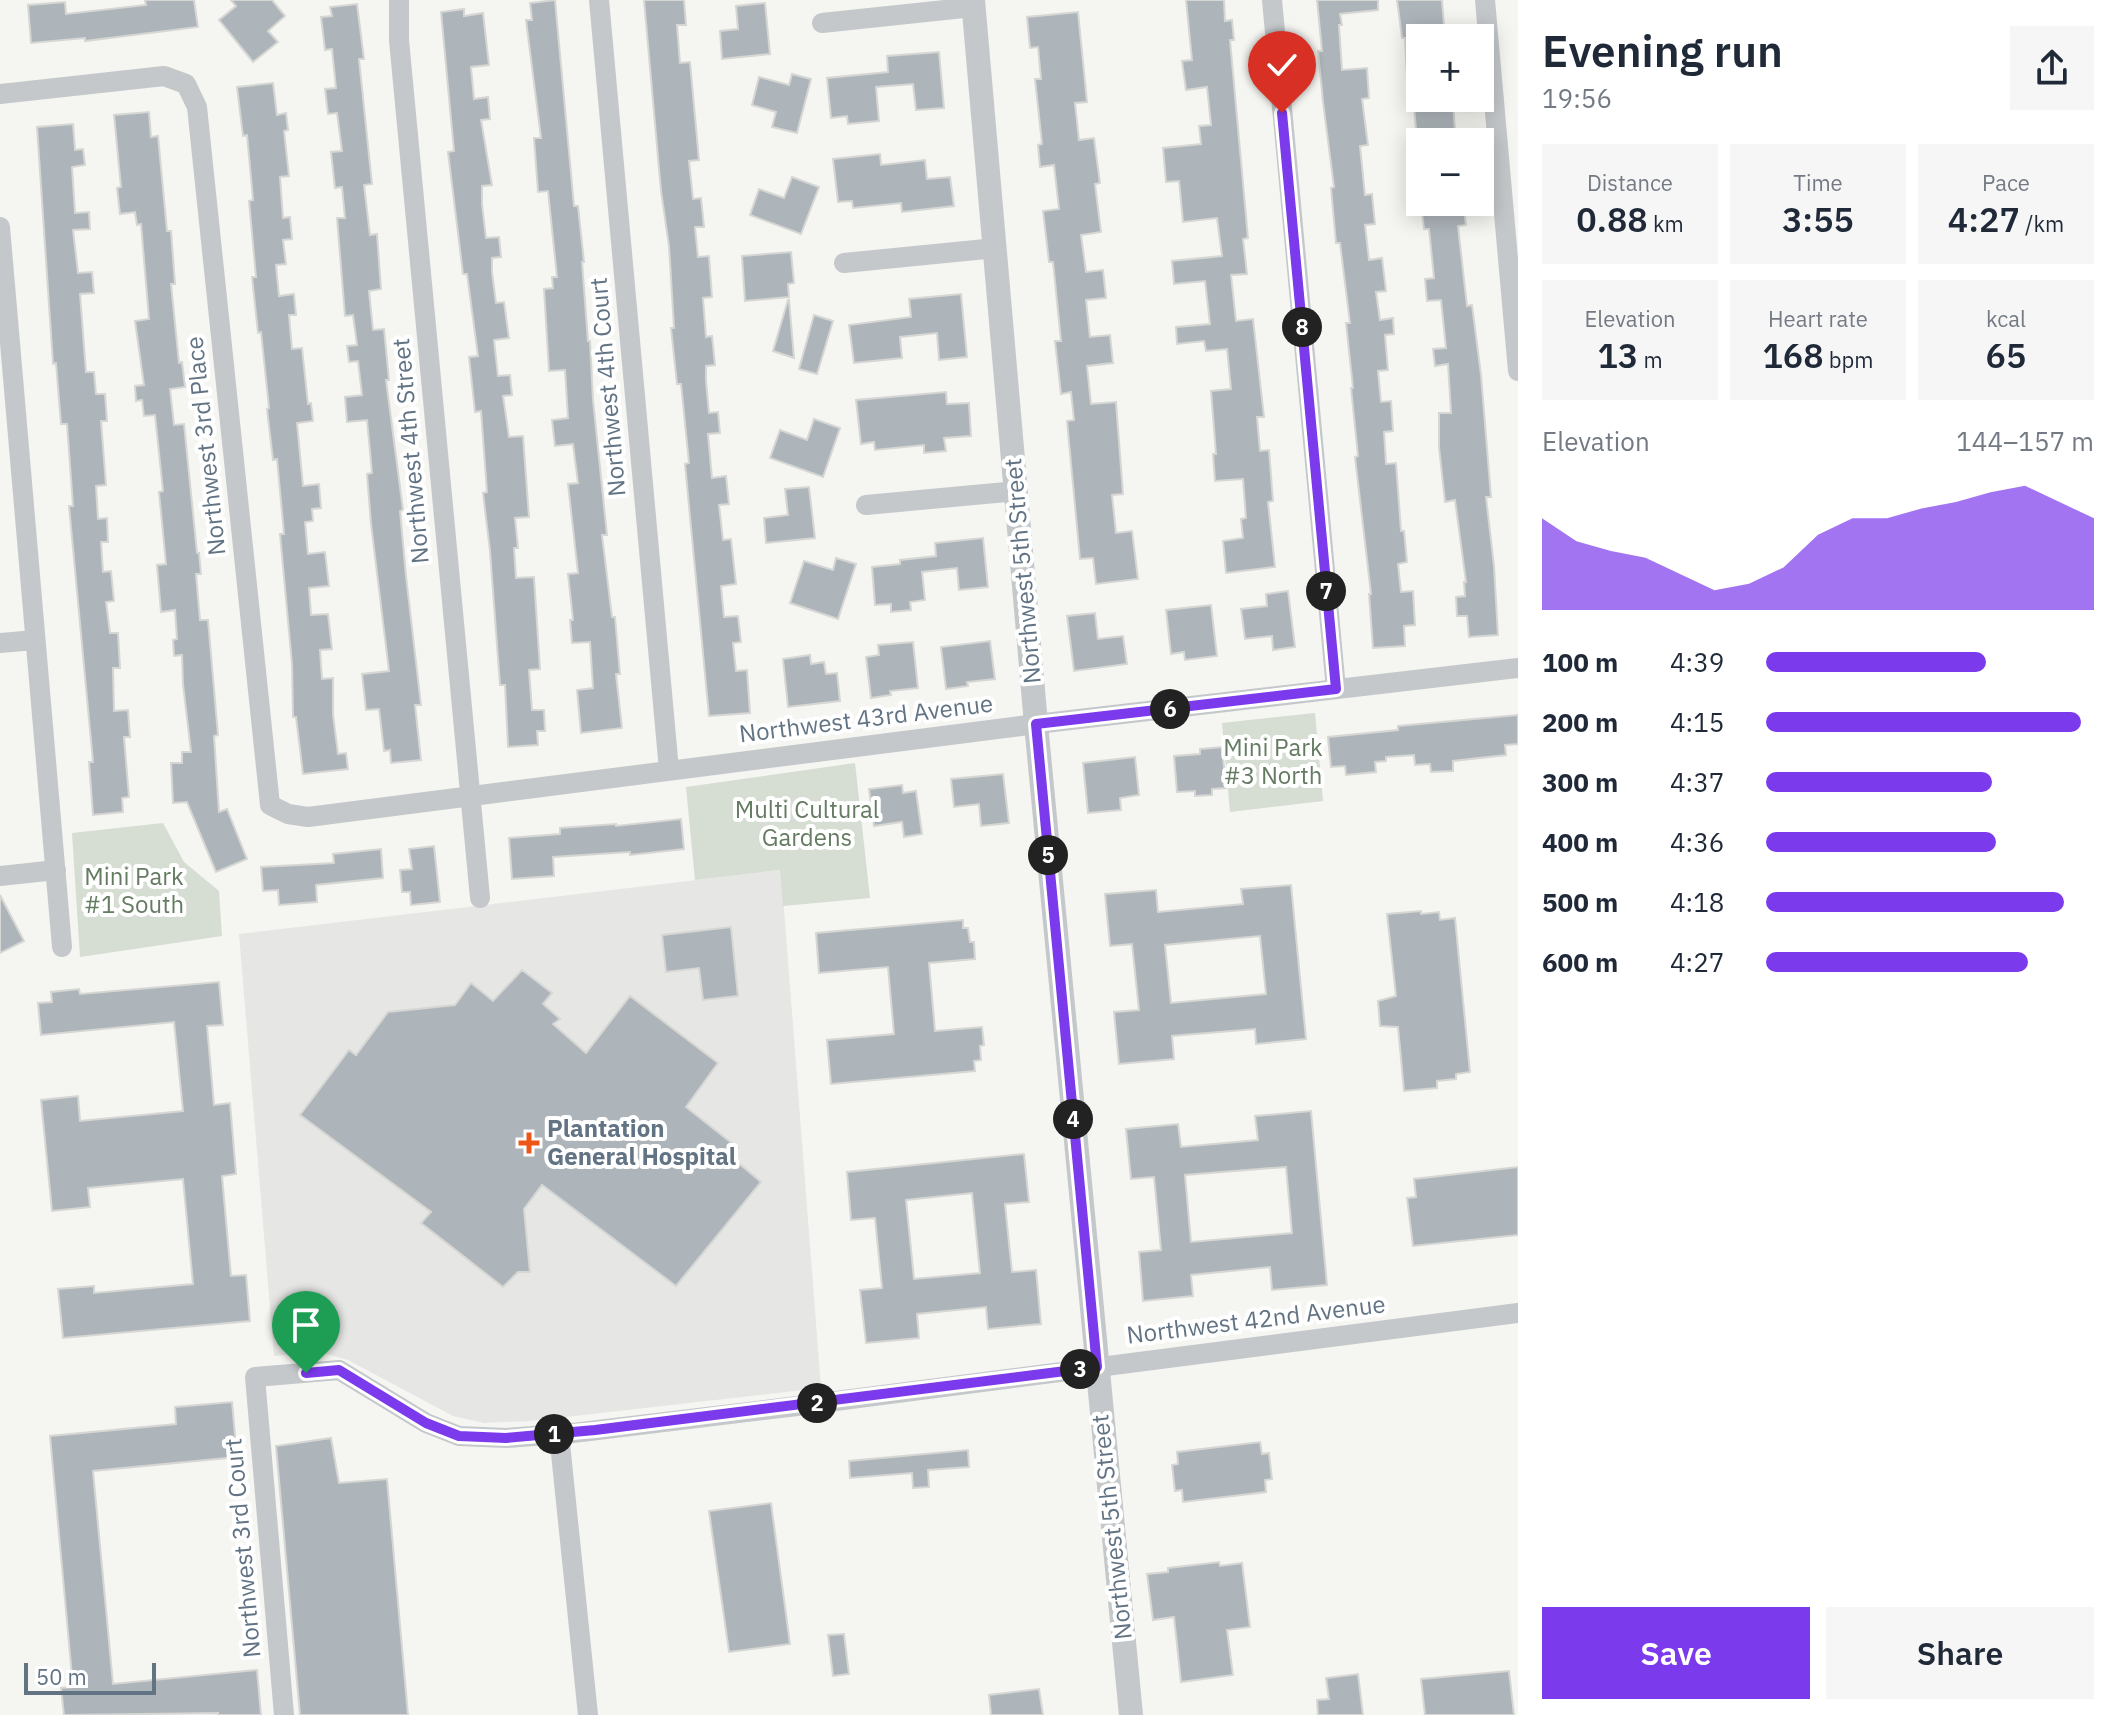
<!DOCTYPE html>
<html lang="en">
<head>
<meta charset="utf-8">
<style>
	:root { --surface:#fff; --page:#f6f6f7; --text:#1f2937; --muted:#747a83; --accent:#7c3aed }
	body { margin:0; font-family:"IBM Plex Sans",sans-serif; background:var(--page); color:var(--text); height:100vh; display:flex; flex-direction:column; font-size:30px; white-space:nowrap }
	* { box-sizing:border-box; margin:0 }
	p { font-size:26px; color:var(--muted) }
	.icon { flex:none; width:44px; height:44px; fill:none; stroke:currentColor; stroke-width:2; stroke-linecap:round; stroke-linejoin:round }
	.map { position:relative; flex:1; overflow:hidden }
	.panel { display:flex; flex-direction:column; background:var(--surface); width:600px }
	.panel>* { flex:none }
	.fabs { position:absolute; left:1406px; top:24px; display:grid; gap:16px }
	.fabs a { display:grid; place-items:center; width:88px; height:88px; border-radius:0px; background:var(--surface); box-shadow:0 4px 20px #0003; font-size:40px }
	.scale { position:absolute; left:24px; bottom:20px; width:132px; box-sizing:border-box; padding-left:8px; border:4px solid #627384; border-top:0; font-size:22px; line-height:28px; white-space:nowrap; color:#627384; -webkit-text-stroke:6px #fff; paint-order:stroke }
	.pin { position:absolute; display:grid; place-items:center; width:68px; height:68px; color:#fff; margin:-82px -34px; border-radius:50% 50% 50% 0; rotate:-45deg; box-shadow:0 0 8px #0007 }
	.pin .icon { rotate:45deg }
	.km { position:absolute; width:40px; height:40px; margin:-20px; border-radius:50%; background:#222; color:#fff; font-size:22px; line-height:40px; text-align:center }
	.round { display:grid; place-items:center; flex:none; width:84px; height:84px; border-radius:0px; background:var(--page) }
	.overview { display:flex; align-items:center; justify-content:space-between; height:136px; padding:0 24px }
	h1 { font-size:44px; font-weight:600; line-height:60px }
	.figures { display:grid; grid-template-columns:repeat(3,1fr); gap:12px; height:136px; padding:8px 24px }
	.figures div { display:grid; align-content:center; border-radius:0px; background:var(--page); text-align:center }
	.figures b { font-size:34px; font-weight:600 }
	.figures small { font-size:22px; font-weight:400 }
	.figures p { font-size:22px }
	.chart { height:224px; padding:16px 24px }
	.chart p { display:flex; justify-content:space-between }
	.chart svg { width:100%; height:144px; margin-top:8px; fill:var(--accent); opacity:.7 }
	.primary-button { display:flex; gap:16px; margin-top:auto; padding:16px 24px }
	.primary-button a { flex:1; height:92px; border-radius:0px; background:var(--accent); color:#fff; font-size:32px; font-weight:600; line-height:92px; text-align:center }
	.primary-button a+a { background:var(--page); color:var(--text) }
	ul { padding:0 24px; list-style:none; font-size:26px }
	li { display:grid; grid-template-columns:128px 96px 1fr; align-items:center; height:60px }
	li i { height:20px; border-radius:10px; background:var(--accent) }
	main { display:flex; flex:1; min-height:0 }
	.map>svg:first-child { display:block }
	.built { fill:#e6e7e5 }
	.green { fill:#d6ddd2 }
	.building { fill:#aeb5ba; stroke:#d6d7d4; stroke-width:2; fill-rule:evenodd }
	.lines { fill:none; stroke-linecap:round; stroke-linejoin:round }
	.minor { stroke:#c4c8cb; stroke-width:20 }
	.tertiary { stroke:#c4c8cb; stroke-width:24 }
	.route-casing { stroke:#fff; stroke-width:16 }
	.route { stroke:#7c3aed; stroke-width:10 }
	.poi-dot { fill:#ed5619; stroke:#fff; stroke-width:3 }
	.labels { text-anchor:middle; stroke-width:8; stroke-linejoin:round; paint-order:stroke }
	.street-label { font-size:24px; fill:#627384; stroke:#fff }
	.park-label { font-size:24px; fill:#657b62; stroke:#fff }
	.poi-label { font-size:24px; font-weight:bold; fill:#627384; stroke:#fff; text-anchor:start }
</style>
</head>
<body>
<main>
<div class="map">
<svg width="1518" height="1715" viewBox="0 0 1518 1715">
	<rect width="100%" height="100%" fill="#f5f5f1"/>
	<!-- built -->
	<path class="built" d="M781,870L821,1388L530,1421L484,1423L453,1416L348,1360L319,1352L274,1356L239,934Z"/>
	<!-- green -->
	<g class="green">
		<path d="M1315,713L1323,801L1230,812L1222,723Z"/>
		<path d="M855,763L870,898L783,906L780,870L695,880L686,787Z"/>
		<path d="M163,823L184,862L219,891L222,936L80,957L72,833Z"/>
	</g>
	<!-- building -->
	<g class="building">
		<path d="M145,0H194L198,27L85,41V38L31,43L28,5L65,2L66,14L146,5Z"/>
		<path d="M231,0H272L285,16L268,31L278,42L253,62L219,20L236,6Z"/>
		<path d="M555,0L574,206H578L584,262H582L588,341H590L593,400L607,535H602L612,617H615L620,674H616L622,728L581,733L577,690L593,688L590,642L572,643L570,620H573L568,574L578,573L568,484L578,483L573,444L555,446L552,420L568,418L565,370L549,371L544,289L553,288L552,277H557L548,191L538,192L534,138H541L526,20H532L530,3Z"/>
		<path d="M644,0H684L686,25H677L680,63L690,62L699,160L689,161L693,199L701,198L704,227H695L698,257L709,256L712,297L703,298L706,337L712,336L715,365L706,366V381L709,413L718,412L720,433L708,434L712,478L726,476L729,504L719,505L723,540L731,539L736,584L721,586L724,617L738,616L741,642L733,643L736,671L747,670L750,713L709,716L685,464L689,463L681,384H677L671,328H674L669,246L661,191Z"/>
		<path d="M1186,0H1224L1225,21L1232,20L1234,40H1230L1248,238L1243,239L1247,274L1231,275L1236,321L1253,319L1264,417H1257L1260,451L1269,450L1273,501L1268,502L1275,567L1226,573L1223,541L1243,538L1241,519L1246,518L1243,479L1215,481L1213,454H1216L1211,391L1231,389L1227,349L1206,351L1204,341L1177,344L1176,327L1210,324L1205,281L1174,284L1172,261L1222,256L1217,218L1183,222L1179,181L1166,182L1163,148L1201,144L1199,126L1211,125L1207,87L1186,90L1182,61L1192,60Z"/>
		<path d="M1317,0H1378V10L1340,14L1342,25H1339L1342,70L1367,68L1369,98L1362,99L1368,145L1360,146L1365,195L1372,194L1375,224L1365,225L1369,260L1382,258L1386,291L1376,292L1380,320L1393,318L1394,334L1385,335L1388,370L1378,371L1381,402L1391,401L1393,431L1384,432L1386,464L1396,463L1401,531H1404L1407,562L1398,564L1401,592L1413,591L1415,625L1404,626L1405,646L1373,648L1369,594H1371L1355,457L1358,456L1351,388H1353L1346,323H1350L1340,243H1336L1331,188L1334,187L1323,102L1318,51H1322Z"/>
		<path d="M1397,0H1442L1445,38H1420V76H1407L1405,38H1402Z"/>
		<path d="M765,3L770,54L722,59L720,31L738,29L736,6Z"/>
		<path d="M357,4L364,59H359L372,184L364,185L370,235L377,234L381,289L369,291L373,330L384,329L389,380H386L403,510L400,511L406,576L421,705H415L421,760L391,763L390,750L384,751L379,709L366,710L362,674L389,671L371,524L367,474L372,473L367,420L347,422L345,397L362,395L358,361L349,362L347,346L357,345L353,315L345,316L337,218H345L342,187L335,188L331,152L342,151L337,113L328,114L325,89L336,88L332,49L325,50L321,17L332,16L330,7Z"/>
		<path d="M464,9V16L483,13L489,65L471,67L474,99L488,97L490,119L481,120L492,185L482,186V204L486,238L499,237L501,257L492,258V272L496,303L504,302L509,338L494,340L498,376L510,375L512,395L503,396L509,437L523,436L529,517L515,518L518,548H514L516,578L534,577L540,669L529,670L531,696L532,710H544L545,731H537L538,745L508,747L505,685H500L490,551L483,493L487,492L481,411L475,412L469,357L478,356L467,274H463L448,152L454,151L441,12Z"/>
		<path d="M1078,12L1087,102L1075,103L1079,140L1094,138L1100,183L1095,184L1101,232L1081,235L1086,272L1103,270L1106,298L1086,300L1090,337L1110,335L1113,363L1087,366L1091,404L1116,402L1123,494L1112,495L1116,533L1132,531L1138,579L1096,584L1093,558L1080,559L1067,421L1074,420L1071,392L1061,394L1055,341H1061L1053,262H1049L1043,211L1059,209L1054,165L1040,167L1038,145L1042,144L1035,79H1041L1038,47L1030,48L1027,17Z"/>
		<path d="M939,52L944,108L916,110L913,84L876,87L879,121L848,124L847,116L831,118L827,78L888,72L887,56Z"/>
		<path d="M792,74L811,79L797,133L772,127L776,112L752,105L759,77L789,85Z"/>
		<path d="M273,83L277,115L286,113L288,130L284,131L289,176L280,177L283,218L290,217L292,239L283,240L286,264L276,265L279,296L294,294L296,315H289L292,349L302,348L308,404L311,403L313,421L297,423L303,486L319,484L321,508L312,509L313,521L305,522L308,554L325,552L329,586L309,588L311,615L328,614L332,649L320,650L322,679L333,678V715L338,754L346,753L348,769L303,774L296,717H293L292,664L280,534H284L277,459L273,460L267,409L269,408L261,332L258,333L252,277H256L249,201L253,200L247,135L243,136L237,87Z"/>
		<path d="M1453,104L1456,142L1417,140L1414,107Z"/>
		<path d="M149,112L151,137L158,136L167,231H171L175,284H171L179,363L182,362L185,387L170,389L174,425L184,424L197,553H199L201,574H196L200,620H208L218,735L214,736L219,812L227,809L247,859L216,872L187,802L173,803L171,763H182V752H191L183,684L182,655L174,656L173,640L177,639L175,610L161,612L157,565L166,564L159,492L163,491L155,415L144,416L142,400L136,401L135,386L144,385L135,321L149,319L141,224L137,225L135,212L120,214L117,188L121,187L114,115Z"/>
		<path d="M73,124L75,150L83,149L85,165L72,167L75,213L89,212L90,229L73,230L78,273L92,272L94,293L80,294L86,372H94L96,394H105L107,421H101L106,485L96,486L98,519L107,518L108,542H101L103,572L111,571L114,601L106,602L110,633H118L120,668H113L114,711L128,710L130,737H124L129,797L122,798L123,812L93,815L89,762H93L69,506H73L67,424H61L56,363L53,364L37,127Z"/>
		<path d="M880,154L881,165L925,160L927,179L950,177L954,206L902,212L901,203L853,208L852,201L838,202L833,159Z"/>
		<path d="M792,177L819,187L801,234L750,215L759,189L784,198Z"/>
		<path d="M1433,202H1463L1466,225L1458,226L1467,306L1472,305L1481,375L1491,497H1486L1494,566L1498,635L1469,637L1467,616H1457L1456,597L1465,596L1464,582H1466L1455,500L1445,502L1439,447V413H1451L1448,364L1435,366L1433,349L1446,348L1441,300L1427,301L1425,279L1434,278L1429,229H1424L1422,212L1434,211Z"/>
		<path d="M791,252L794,283L788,284L789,297L745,301L742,256Z"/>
		<path d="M961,294L967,357L939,360L937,333L900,337L902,358L854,363L849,325L911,317L909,299Z"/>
		<path d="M788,300H789L794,358L773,351Z"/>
		<path d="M814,315L833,321L817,374L799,369Z"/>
		<path d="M946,392L947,404L969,403L971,436L944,438L946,451L924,453V445L875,450L874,442L861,444L856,400Z"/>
		<path d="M814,419L840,428L823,477L770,458L780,430L807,440Z"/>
		<path d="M809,487L815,538L766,543L764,518L788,515L785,489Z"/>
		<path d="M983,538L988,587L959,590L957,568L922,572L925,600L910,602L911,610L891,612V604L875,605L872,567L900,564V560L936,556L935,543Z"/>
		<path d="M836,558L856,564L838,619L790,603L804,561L833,570Z"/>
		<path d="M1288,591L1295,647L1273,650L1272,636L1245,639L1241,609L1267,606L1266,594Z"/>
		<path d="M1211,605L1217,656L1185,660L1184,652L1171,654L1166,610Z"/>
		<path d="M1095,613L1098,639L1123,636L1127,664L1074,671L1067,616Z"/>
		<path d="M990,641L995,679L967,682L968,686L946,689L941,647Z"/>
		<path d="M913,642L918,688L890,691L891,695L871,698L866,657L879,655L878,645Z"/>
		<path d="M810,655L811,664L824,662L826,674L837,673L840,701L788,707L783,659Z"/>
		<path d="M1518,715V744L1505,745L1506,755L1453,761V771L1431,772L1430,764L1415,765L1414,755L1386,757V761L1375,762L1376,772L1346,775L1345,766L1331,767L1328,737L1398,730V726Z"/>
		<path d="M1222,747L1226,788L1212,789V795L1195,796V791L1177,792L1174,756L1200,754V749Z"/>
		<path d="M1135,757L1139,795L1120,798L1121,810L1088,813L1083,763Z"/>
		<path d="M1003,774L1009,823L981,826L979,804L954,807L951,779Z"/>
		<path d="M902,785L903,793L916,791L922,834L904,837L902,822L874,826L869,789Z"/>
		<path d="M681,819L684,849L630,855V852L553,857L554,876L512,879L509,838L560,834V828L616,824V826Z"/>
		<path d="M434,846L440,902L411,905L410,892H402L400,870L412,869L409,849Z"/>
		<path d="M381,849L383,878L316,885L317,902L279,905L278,890L263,891L261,867L334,863L333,854Z"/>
		<path d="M1291,885L1306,1039L1256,1044L1255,1029L1172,1036L1174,1059L1119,1064L1114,1012L1139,1010L1132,944L1110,946L1105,894L1156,890L1158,912L1243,904L1241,889ZM1260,936L1266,994L1171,1003L1165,945Z"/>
		<path d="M0,895L24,941L0,953Z"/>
		<path d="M1421,911V914L1439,912L1440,920L1455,918L1470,1072L1456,1074V1079L1437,1081V1088L1404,1091L1398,1027L1380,1026L1378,1001L1396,996L1387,914Z"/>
		<path d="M963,920V928H968L970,942H974L975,959L929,963L935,1031L982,1027L984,1045L980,1046L981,1060L974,1061L975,1071L831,1084L827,1040L894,1034L888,967L819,973L816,933Z"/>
		<path d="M731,927L738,996L703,1000L699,968L666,972L662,935Z"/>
		<path d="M522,970L552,993L543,1004L560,1019L553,1024L586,1053L630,996L718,1063L686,1107L738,1148L730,1156L761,1182L676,1286L542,1185L524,1209L530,1272H518L503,1287L421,1223L431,1212L300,1115L349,1050L356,1055L388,1012L455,1005L471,983L493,1001Z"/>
		<path d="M219,982L223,1025L207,1026L214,1105L230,1103L236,1174L222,1176L231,1276L246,1275L250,1321L63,1338L58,1289L94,1286V1293L193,1284L183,1179L88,1188L90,1207L52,1211L41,1100L78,1096L80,1121L183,1111L174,1022L41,1035L38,1003L52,1002L51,992L79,989L80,994Z"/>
		<path d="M1311,1111L1327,1285L1272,1290L1270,1267L1191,1275L1193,1296L1143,1301L1139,1252L1161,1250L1154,1177L1131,1179L1126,1129L1178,1124L1181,1147L1258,1140L1255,1116ZM1286,1167L1292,1233L1191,1242L1185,1175Z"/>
		<path d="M1024,1154L1029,1202L1005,1204L1012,1272L1036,1270L1041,1324L988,1329L986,1307L917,1314L919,1338L866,1343L860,1290L882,1288L875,1218L851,1220L847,1172ZM972,1193L980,1273L914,1279L906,1200Z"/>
		<path d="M1518,1167V1235L1413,1246L1407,1198L1416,1197L1414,1179Z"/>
		<path d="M232,1402L237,1457L93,1471L113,1684L257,1670L261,1715H218V1713L64,1715L61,1688L73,1687L50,1436L176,1424L175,1407Z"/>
		<path d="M331,1438L339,1483L387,1479L408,1715H300L276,1446Z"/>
		<path d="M1260,1442L1262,1454L1269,1453L1272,1479L1265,1480L1266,1492L1183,1502L1182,1490L1175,1491L1172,1465L1178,1464L1177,1452Z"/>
		<path d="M968,1450L969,1467L928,1470L929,1487L913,1488L912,1473L850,1478L849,1461Z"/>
		<path d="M771,1503L790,1644L729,1652L709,1511Z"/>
		<path d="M1219,1562L1220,1566L1242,1563L1250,1627L1227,1630L1233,1675L1181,1682L1174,1617L1153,1620L1147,1574L1168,1572V1568Z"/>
		<path d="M844,1634L849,1674L833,1676L828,1635Z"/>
		<path d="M1509,1671L1514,1715H1425L1421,1679Z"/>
		<path d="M1358,1674L1363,1715H1318L1317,1700L1329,1699L1326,1678Z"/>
		<path d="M1039,1689L1043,1715H991L989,1695Z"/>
	</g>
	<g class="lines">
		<!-- minor -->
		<g class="minor">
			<path d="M399,0V40L480,898"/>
			<path d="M599,0L669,770"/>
			<path d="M1272,0L1336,689"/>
			<path d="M1485,0L1518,371"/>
			<path d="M822,23L973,7"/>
			<path d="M0,94L164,76L186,84L197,107L270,805L288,814L308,817L1036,724L1518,668"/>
			<path d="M0,227L62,947"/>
			<path d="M844,263L996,248"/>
			<path d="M866,505L1017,491"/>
			<path d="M0,643L35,640"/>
			<path d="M0,876L56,870"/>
			<path d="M559,1434L588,1715"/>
			<path d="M284,1715L255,1377L339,1370L426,1423L459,1436L506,1438L573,1433L797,1406L1518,1313"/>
		</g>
		<!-- tertiary -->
		<path class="tertiary" d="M973,0L1036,724L1131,1715"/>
	</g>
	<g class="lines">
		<defs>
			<path id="route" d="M306,1373L339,1370L426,1423L459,1436L506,1438L595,1430L1097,1367L1036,724L1336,689L1282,113"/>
		</defs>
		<!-- route casing -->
		<use href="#route" class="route-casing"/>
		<!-- route -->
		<use href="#route" class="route"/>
	</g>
	<!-- markers -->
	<path class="poi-dot" d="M525 1131h8v8h8v8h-8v8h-8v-8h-8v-8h8z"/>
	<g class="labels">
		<!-- street labels -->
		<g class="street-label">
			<text transform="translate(608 387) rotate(-95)" y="8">Northwest 4th Court</text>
			<text transform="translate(206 446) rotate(-96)" y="8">Northwest 3rd Place</text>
			<text transform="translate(411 451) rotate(-95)" y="8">Northwest 4th Street</text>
			<text transform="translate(1023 571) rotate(-95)" y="8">Northwest 5th Street</text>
			<text transform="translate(866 719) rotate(-7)" y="8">Northwest 43rd Avenue</text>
			<text transform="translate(1256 1320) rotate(-7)" y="8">Northwest 42nd Avenue</text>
			<text transform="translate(1112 1527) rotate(-96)" y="8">Northwest 5th Street</text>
			<text transform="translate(243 1548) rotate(-95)" y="8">Northwest 3rd Court</text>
		</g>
		<!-- park labels -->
		<g class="park-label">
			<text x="1273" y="756">Mini Park<tspan x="1273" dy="28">#3 North</tspan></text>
			<text x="807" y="818">Multi Cultural<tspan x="807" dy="28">Gardens</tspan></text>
			<text x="134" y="885">Mini Park<tspan x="134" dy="28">#1 South</tspan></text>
		</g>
		<!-- poi labels -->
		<g class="poi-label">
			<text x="547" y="1137">Plantation<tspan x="547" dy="28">General Hospital</tspan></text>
		</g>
	</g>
</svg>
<div class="fabs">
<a>+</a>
<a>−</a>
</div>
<div class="scale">50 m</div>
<div class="pin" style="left:306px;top:1373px;background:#1e9e55"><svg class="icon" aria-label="arrive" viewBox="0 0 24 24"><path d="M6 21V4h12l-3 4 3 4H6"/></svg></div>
<div class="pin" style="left:1282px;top:113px;background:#d93025"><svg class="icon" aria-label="check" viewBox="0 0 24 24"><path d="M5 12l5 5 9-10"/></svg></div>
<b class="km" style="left:554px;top:1434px">1</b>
<b class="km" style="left:817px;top:1403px">2</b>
<b class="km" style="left:1080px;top:1369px">3</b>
<b class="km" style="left:1073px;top:1119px">4</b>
<b class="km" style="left:1048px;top:855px">5</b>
<b class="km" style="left:1170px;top:709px">6</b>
<b class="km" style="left:1326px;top:591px">7</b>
<b class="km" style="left:1302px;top:327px">8</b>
</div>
<section class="panel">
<div class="overview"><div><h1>Evening run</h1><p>19:56</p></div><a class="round"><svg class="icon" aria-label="share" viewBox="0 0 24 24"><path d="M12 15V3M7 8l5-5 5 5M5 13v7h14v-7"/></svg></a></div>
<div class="figures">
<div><p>Distance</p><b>0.88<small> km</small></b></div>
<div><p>Time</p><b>3:55</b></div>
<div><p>Pace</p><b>4:27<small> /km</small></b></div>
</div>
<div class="figures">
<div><p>Elevation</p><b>13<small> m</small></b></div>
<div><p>Heart rate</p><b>168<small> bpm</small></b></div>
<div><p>kcal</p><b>65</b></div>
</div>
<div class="chart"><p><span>Elevation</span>144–157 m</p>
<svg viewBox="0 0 160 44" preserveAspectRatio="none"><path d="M0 44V16L10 23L20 26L30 28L40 33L50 38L60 36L70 31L80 21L90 16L100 16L110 13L120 11L130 8L140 6L150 11L160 16V44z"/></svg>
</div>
<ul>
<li><b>100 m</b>4:39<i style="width:67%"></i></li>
<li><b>200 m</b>4:15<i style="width:96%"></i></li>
<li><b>300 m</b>4:37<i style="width:69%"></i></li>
<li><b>400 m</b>4:36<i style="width:70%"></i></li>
<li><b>500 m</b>4:18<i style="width:91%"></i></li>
<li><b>600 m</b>4:27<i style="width:80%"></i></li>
</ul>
<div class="primary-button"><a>Save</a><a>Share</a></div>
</section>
</main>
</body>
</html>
